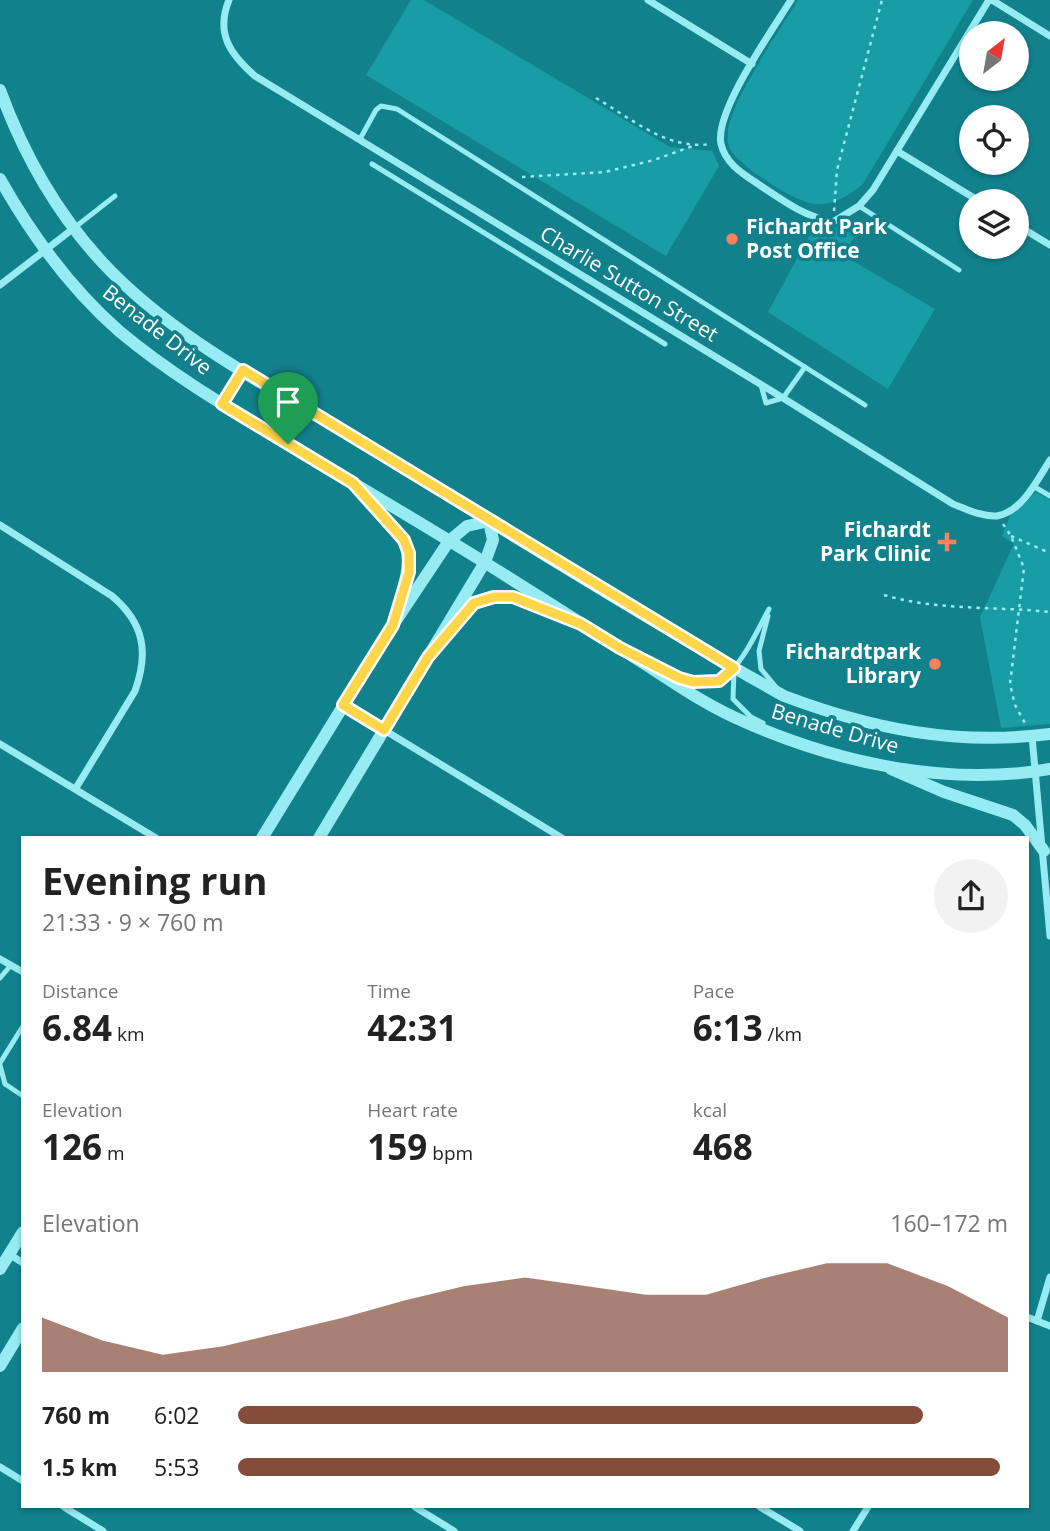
<!DOCTYPE html>
<html lang="en">
<head>
<meta charset="utf-8">
<style>
	:root { --surface:#fff; --page:#f2f2f2; --text:#222; --muted:#767676; --accent:#854c3a }
	body { margin:0; font-family:"Open Sans",sans-serif; background:var(--page); color:var(--text); height:100vh; display:flex; flex-direction:column; font-size:26px; white-space:nowrap }
	* { box-sizing:border-box; margin:0 }
	p { font-size:23px; color:var(--muted) }
	.icon { flex:none; width:38px; height:38px; fill:none; stroke:currentColor; stroke-width:2; stroke-linecap:round; stroke-linejoin:round }
	.map { position:relative; flex:1; overflow:hidden }
	.side { position:absolute; left:21px; top:836px; width:1008px; height:672px; display:flex; flex-direction:column; background:var(--surface); border-radius:0px; box-shadow:0 2px 5px #0004 }
	.side>* { flex:none }
	.needle { width:46px; rotate:31deg }
	.tools { position:absolute; left:959px; top:21px; display:grid; gap:14px }
	.tools a { display:grid; place-items:center; width:70px; height:70px; border-radius:50%; background:var(--surface); box-shadow:0 2px 5px #0004; font-size:35px }
	.pin { position:absolute; display:grid; place-items:center; width:60px; height:60px; color:#fff; margin:-72px -30px; border-radius:50% 50% 50% 0; rotate:-45deg; box-shadow:0 0 7px #0007 }
	.pin .icon { rotate:45deg }
	.round { display:grid; place-items:center; flex:none; width:74px; height:74px; border-radius:37px; background:var(--page) }
	.overview { display:flex; align-items:center; justify-content:space-between; height:119px; padding:0 21px }
	h1 { font-size:38px; font-weight:700; line-height:52px }
	.figures { display:grid; grid-template-columns:repeat(3,1fr); gap:10px; height:119px; padding:7px 21px }
	.figures div { display:grid; align-content:center }
	.figures b { font-size:35px; font-weight:700 }
	.figures small { font-size:19px; font-weight:400 }
	.figures p { font-size:19px }
	.chart { height:196px; padding:14px 21px }
	.chart p { display:flex; justify-content:space-between }
	.chart svg { width:100%; height:126px; margin-top:7px; fill:var(--accent); opacity:.7 }
	ul { padding:0 21px; list-style:none; font-size:23px }
	li { display:grid; grid-template-columns:112px 84px 1fr; align-items:center; height:52px }
	li i { height:18px; border-radius:9px; background:var(--accent) }
	.map>svg:first-child { display:block }
	.green { fill:#189ca6 }
	.lines { fill:none; stroke-linecap:round; stroke-linejoin:round }
	.path { stroke:#97ebf2; stroke-width:2.5; stroke-dasharray:3.5 5; stroke-linecap:butt }
	.service { stroke:#97ebf2; stroke-width:5 }
	.minor { stroke:#97ebf2; stroke-width:7 }
	.tertiary { stroke:#97ebf2; stroke-width:12 }
	.route-casing { stroke:#fff; stroke-width:14 }
	.route { stroke:#ffd54a; stroke-width:9 }
	.poi-dot { fill:#ff7f58; stroke:#11818c; stroke-width:2.5 }
	.labels { text-anchor:middle; stroke-width:7; stroke-linejoin:round; paint-order:stroke }
	.poi-label { font-size:21px; font-weight:bold; fill:#fff; stroke:#11818c; text-anchor:end }
	.street-label { font-size:21px; fill:#fff; stroke:#11818c }
</style>
</head>
<body>
<div class="map">
<svg width="1050" height="1531" viewBox="0 0 1050 1531">
	<rect width="100%" height="100%" fill="#11818c"/>
	<!-- green -->
	<g class="green">
		<path d="M411,0H424L670,147L712,151L719,166L666,256L366,75Z"/>
		<path d="M798,0H973L863,184C849,195 834,206 815,204C796,203 739,166 730,149C728,145 727,137 728,133C728,105 781,28 798,0Z"/>
		<path d="M850,223L861,226L843,255L935,309L888,389L768,312L811,233Z"/>
		<path d="M1036,492L1050,500V724L1001,728L980,617L1014,544L1002,536L1012,510L1025,503Z"/>
	</g>
	<g class="lines">
		<!-- path -->
		<g class="path">
			<path d="M596,98C632,119 667,150 710,144"/>
			<path d="M522,177L605,172L654,160L693,146"/>
			<path d="M834,211L837,170L882,0"/>
			<path d="M1003,524L1011,536L1024,568L1010,684L1015,705L1026,725"/>
			<path d="M1011,536L1050,553"/>
			<path d="M884,595C938,611 994,606 1050,612"/>
		</g>
		<!-- service -->
		<g class="service">
			<path d="M360,139L376,110L381,106L397,109L865,405"/>
			<path d="M372,164L665,344"/>
			<path d="M859,206L959,270"/>
			<path d="M74,228L115,196"/>
			<path d="M761,385L766,403L783,398L805,367"/>
			<path d="M1033,486L1050,496"/>
			<path d="M768,616L759,651L761,669L776,687"/>
			<path d="M734,671L733,699L751,717L763,723"/>
			<path d="M672,675C685,681 706,687 720,680C740,670 758,629 769,609"/>
			<path d="M0,978L11,965"/>
			<path d="M0,1063L23,1026"/>
			<path d="M0,1065L5,1084L23,1096"/>
		</g>
		<!-- minor -->
		<g class="minor">
			<path d="M229,0C215,34 231,55 255,76L783,398L953,504C966,509 982,517 997,516C1022,512 1038,479 1050,460"/>
			<path d="M648,0L752,64"/>
			<path d="M791,0C773,29 714,112 721,144C726,165 745,175 761,186C785,202 804,216 833,222L859,206L873,190L989,0"/>
			<path d="M992,0L1050,36"/>
			<path d="M897,151L979,201"/>
			<path d="M1017,225L1050,245"/>
			<path d="M0,285L74,228"/>
			<path d="M0,525L112,596C144,623 149,652 135,691L76,788"/>
			<path d="M343,705L562,838"/>
			<path d="M1032,736L1050,936"/>
			<path d="M0,744L156,838"/>
			<path d="M0,959L23,972"/>
			<path d="M9,1254L23,1263"/>
			<path d="M1027,1317L1050,1326"/>
			<path d="M1037,1321L1050,1277"/>
			<path d="M0,1467L23,1481"/>
			<path d="M64,1507L103,1531"/>
			<path d="M415,1507L454,1531"/>
			<path d="M760,1507L800,1531"/>
			<path d="M853,1531L868,1507"/>
		</g>
		<!-- tertiary -->
		<g class="tertiary">
			<path d="M0,90C23,153 56,212 102,262C173,339 278,391 367,446C505,530 643,617 784,696C872,729 956,746 1050,734"/>
			<path d="M0,179C31,234 71,289 119,331C169,373 225,406 280,439C348,480 416,520 484,562C535,594 586,626 637,659C672,681 706,706 745,722C837,763 949,787 1050,769"/>
			<path d="M222,404L243,370"/>
			<path d="M363,494C409,544 418,542 397,611"/>
			<path d="M453,628C459,621 467,608 475,603C501,588 528,602 552,612"/>
			<path d="M891,769L944,792L1013,815L1025,825L1044,851"/>
			<path d="M262,838L393,625L449,541L467,526L489,521"/>
			<path d="M319,838L485,562L493,540L489,521"/>
			<path d="M0,1269L23,1232"/>
			<path d="M0,1366L23,1328"/>
		</g>
	</g>
	<g class="lines">
		<defs>
			<path id="route" d="M243,370L734,668L719,681L693,682L679,678L620,648L581,624L513,597H494L474,603L428,657L384,730L343,705L393,625L409,572V553L404,540L353,483L222,404Z"/>
		</defs>
		<!-- route casing -->
		<use href="#route" class="route-casing"/>
		<!-- route -->
		<use href="#route" class="route"/>
	</g>
	<!-- markers -->
	<g class="poi-dot">
		<circle cx="732" cy="239" r="7"/>
		<path d="M943.5 531.5h7v7h7v7h-7v7h-7v-7h-7v-7h7z"/>
		<circle cx="935" cy="664" r="7"/>
	</g>
	<g class="labels">
		<!-- poi labels -->
		<g class="poi-label">
			<text x="746" y="234" text-anchor="start">Fichardt Park<tspan x="746" dy="24">Post Office</tspan></text>
			<text x="931" y="537">Fichardt<tspan x="931" dy="24">Park Clinic</tspan></text>
			<text x="921" y="659">Fichardtpark<tspan x="921" dy="24">Library</tspan></text>
		</g>
		<!-- street labels -->
		<g class="street-label">
			<text transform="translate(629 284) rotate(31)" y="7">Charlie Sutton Street</text>
			<text transform="translate(157 330) rotate(38)" y="7">Benade Drive</text>
			<text transform="translate(835 729) rotate(16)" y="7">Benade Drive</text>
		</g>
	</g>
</svg>
<div class="tools">
<a><svg class="needle" viewBox="-14 -14 28 28"><path d="M0-13l5 13h-10z" fill="#e53935"/><path d="M0 13l5-13h-10z" fill="#767676"/></svg></a>
<a><svg class="icon" aria-label="locate" viewBox="0 0 24 24"><circle cx="12" cy="12" r="6"/><path d="M12 2v4M12 18v4M2 12h4M18 12h4"/></svg></a>
<a><svg class="icon" aria-label="layers" viewBox="0 0 24 24"><path d="M12 4l9 5-9 5-9-5zM3 14l9 5 9-5"/></svg></a>
</div>
<div class="pin" style="left:288px;top:444px;background:#1e9e55"><svg class="icon" aria-label="arrive" viewBox="0 0 24 24"><path d="M6 21V4h12l-3 4 3 4H6"/></svg></div>
<section class="side">
<div class="overview"><div><h1>Evening run</h1><p>21:33 · 9 × 760 m</p></div><a class="round"><svg class="icon" aria-label="share" viewBox="0 0 24 24"><path d="M12 15V3M7 8l5-5 5 5M5 13v7h14v-7"/></svg></a></div>
<div class="figures">
<div><p>Distance</p><b>6.84<small> km</small></b></div>
<div><p>Time</p><b>42:31</b></div>
<div><p>Pace</p><b>6:13<small> /km</small></b></div>
</div>
<div class="figures">
<div><p>Elevation</p><b>126<small> m</small></b></div>
<div><p>Heart rate</p><b>159<small> bpm</small></b></div>
<div><p>kcal</p><b>468</b></div>
</div>
<div class="chart"><p><span>Elevation</span>160–172 m</p>
<svg viewBox="0 0 160 44" preserveAspectRatio="none"><path d="M0 44V25L10 33L20 38L30 35L40 30L50 25L60 19L70 14L80 11L90 14L100 17L110 17L120 11L130 6L140 6L150 14L160 25V44z"/></svg>
</div>
<ul>
<li><b>760 m</b>6:02<i style="width:89%"></i></li>
<li><b>1.5 km</b>5:53<i style="width:99%"></i></li>
</ul>
</section>
</div>
</body>
</html>
